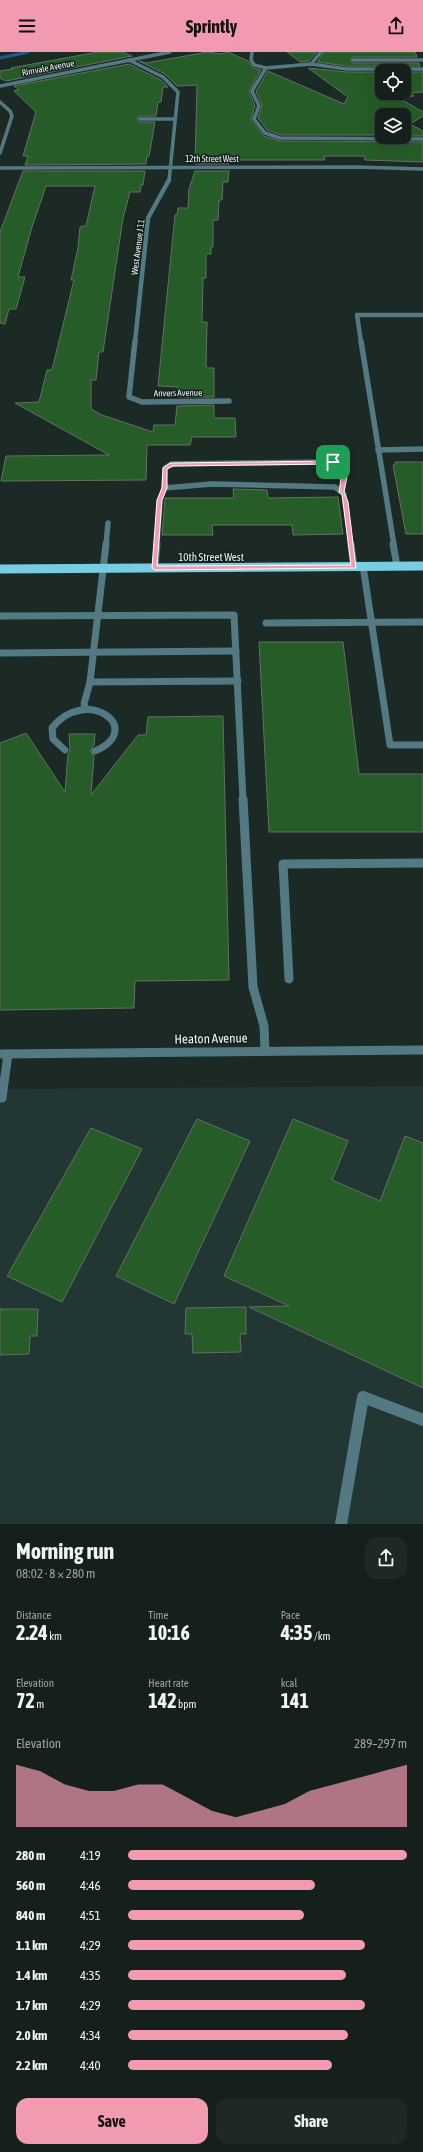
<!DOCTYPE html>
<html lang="en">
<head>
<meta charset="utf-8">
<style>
	:root { --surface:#15201c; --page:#1e2825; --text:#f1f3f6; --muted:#9da3a3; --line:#343e3b; --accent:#f29aaf }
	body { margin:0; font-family:"Asap Condensed",sans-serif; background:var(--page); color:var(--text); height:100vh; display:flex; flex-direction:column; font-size:15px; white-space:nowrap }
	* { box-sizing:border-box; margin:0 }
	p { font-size:13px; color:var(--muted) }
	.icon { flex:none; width:22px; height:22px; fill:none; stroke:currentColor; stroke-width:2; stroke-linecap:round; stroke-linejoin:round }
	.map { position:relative; height:1472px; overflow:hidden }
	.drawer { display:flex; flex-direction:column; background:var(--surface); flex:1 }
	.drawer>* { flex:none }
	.controls { position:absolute; left:375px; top:12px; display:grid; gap:8px }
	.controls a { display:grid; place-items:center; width:36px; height:36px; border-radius:8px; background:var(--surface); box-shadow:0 4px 16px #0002,0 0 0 1px var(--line); font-size:20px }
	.pin { position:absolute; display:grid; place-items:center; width:34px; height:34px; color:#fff; margin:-17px; border-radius:8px; box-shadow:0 2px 6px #0006 }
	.round { display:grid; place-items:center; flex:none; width:42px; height:42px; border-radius:12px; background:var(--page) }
	.summary { display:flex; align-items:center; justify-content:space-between; height:68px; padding:0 16px }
	h1 { font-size:22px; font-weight:700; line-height:30px }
	.figures { display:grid; grid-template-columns:repeat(3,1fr); gap:6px; height:68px; padding:4px 16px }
	.figures div { display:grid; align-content:center }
	.figures b { font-size:20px; font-weight:700 }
	.figures small { font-size:11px; font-weight:400 }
	.figures p { font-size:11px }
	.chart { height:112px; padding:8px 16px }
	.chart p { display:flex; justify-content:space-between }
	.chart svg { width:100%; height:72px; margin-top:4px; fill:var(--accent); opacity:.7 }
	.button { display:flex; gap:8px; margin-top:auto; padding:8px 16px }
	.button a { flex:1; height:46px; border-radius:12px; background:var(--accent); color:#111; font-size:16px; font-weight:700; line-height:46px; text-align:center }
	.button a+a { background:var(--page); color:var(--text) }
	ul { padding:0 16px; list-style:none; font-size:13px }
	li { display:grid; grid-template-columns:64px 48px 1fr; align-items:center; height:30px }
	li i { height:10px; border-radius:5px; background:var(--accent) }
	header { display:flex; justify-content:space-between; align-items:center; height:52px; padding:0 16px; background:var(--accent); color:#111; font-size:18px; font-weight:700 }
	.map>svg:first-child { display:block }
	.built { fill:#223733 }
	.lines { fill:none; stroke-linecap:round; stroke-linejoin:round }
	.stream { stroke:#21598b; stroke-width:3 }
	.building { fill:#265c28; stroke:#666f65 }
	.lane-far5 { stroke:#537982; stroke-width:3.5 }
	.lane-far4 { stroke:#537982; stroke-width:4.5 }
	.lane-far3 { stroke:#537982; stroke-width:5.5 }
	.lane-far2 { stroke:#537982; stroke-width:7 }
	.lane-far1 { stroke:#537982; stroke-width:9 }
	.lane { stroke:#537982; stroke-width:12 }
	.street-far3 { stroke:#537982; stroke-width:3.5 }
	.street-far2 { stroke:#537982; stroke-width:4.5 }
	.street-far1 { stroke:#537982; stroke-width:5.5 }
	.street { stroke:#537982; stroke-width:9 }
	.primary { stroke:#79cde0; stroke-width:9 }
	.route { fill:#f29aaf; stroke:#fff; fill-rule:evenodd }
	.labels { text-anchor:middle; stroke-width:3; stroke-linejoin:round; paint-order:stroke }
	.far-street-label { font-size:9px; fill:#ebf4f1; stroke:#13201d }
	.street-label { font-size:11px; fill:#ebf4f1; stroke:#13201d }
	.near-street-label { font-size:13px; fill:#ebf4f1; stroke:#13201d }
</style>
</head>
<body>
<header><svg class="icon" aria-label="menu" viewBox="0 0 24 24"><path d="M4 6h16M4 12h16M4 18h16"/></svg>Sprintly<svg class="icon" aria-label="share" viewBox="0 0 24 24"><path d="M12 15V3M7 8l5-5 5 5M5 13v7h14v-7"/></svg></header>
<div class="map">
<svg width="423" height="1472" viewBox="0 0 423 1472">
	<rect width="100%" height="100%" fill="#1c2a26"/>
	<!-- built -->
	<path class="built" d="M423,1034V1472H0V1037Z"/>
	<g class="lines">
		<!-- stream -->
		<path class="stream" d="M0,6L28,0"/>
	</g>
	<!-- building -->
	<g class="building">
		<path d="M98,0H123L132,4L6,29L0,26V19L13,17L11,16Z"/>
		<path d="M208,0L221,2L228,0L248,9L253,16L261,18L249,39L255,54L251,68L264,84L280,89L423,90V110L365,108L364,104H324L325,108H229V112H195L197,33L177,34L165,22L139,9L146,11Z"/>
		<path d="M287,0H317L309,9L300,10Z"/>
		<path d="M324,0H415L417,5H353L350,8L353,11H419L420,14H347L317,10Z"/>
		<path d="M129,12L161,28L168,35H163L161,50H158L156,64H140L137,66L140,70H155L150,99L149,104H147L146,112L25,113L28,104H23L36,60L14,39L19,38L14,34Z"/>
		<path d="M308,16L347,20H382V41H404V20H423V40L410,41L414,44L399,46L423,60V64L410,72L423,79V84H404V63H382V83H281L267,78L258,66L262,54L256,39L268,19L344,52L348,45Z"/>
		<path d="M23,119H145L143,133H141L140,140H130L123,166L103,300H99L96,328H91V357L102,363L153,380L154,373H175L177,354L214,353V366H235L236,385H192L190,393H147L146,428L1,429L6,404L109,403L15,351L39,350L47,318H52L74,228H71L78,196L80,175L86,174L95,134H46L32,175L18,225H25L16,257H9L5,272L0,271V180Z"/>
		<path d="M195,119H229L228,130H223L222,148H219L218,168H213V195H211V202H206V226H203L202,270H207L206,313L207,316H214V345H178V335L158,334L175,163H177L178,156H188L189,137Z"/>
		<path d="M395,410H423V482H406L393,413H395Z"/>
		<path d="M233,437L267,438L268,446L338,445L343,482L293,483L292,473H212L213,483H162L165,446H234Z"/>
		<path d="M259,590H343L359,722H423V780H269Z"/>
		<path d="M223,664L229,928L135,929L134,956L0,958V691L26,681L65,740L68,702L70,699L69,682H95L94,693L90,699L94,704L91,743L138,683H146L148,665Z"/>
		<path d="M197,1067L250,1089L174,1252L116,1224Z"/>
		<path d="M293,1067L348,1089L332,1128L380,1149L405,1084L423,1091V1336L249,1255L289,1254L224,1224Z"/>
		<path d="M91,1076L142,1097L62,1250L7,1224Z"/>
		<path d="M246,1255V1282H240L241,1300L193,1301L192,1282H185L186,1256Z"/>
		<path d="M0,1257H38L37,1284H30L29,1302L0,1303Z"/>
	</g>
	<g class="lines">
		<!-- lane-far5 -->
		<path class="lane-far5" d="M311,12L321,0"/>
		<!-- lane-far4 -->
		<path class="lane-far4" d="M361,290L357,263H423"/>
		<!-- lane-far3 -->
		<g class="lane-far3">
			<path d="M361,289L394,493"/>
			<path d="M378,398L423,397"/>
			<path d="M164,436L165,416L172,412L321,410C343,412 345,420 341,440"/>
			<path d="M106,493L108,471"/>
			<path d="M157,493L160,448L164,436L212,432L335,435L344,442L351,493"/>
		</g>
		<!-- lane-far2 -->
		<g class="lane-far2">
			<path d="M351,492L354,515"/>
			<path d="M393,492L397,514"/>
			<path d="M363,514L390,693H423"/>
			<path d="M155,516L157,492"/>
			<path d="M0,564L234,563L243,748"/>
			<path d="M266,571L423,570"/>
			<path d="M0,601L236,599"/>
			<path d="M90,630L238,629"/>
			<path d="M86,657L84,652L90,630L106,492"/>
			<path d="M65,698L53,687L52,676C85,633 147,676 95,699"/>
		</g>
		<!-- lane-far1 -->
		<g class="lane-far1">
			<path d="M243,747L253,935L264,974L265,999"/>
			<path d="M289,927L283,812L423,811"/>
			<path d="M0,1046H2L8,1002"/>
		</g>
		<!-- lane -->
		<path class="lane" d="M341,1472L363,1345L423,1368"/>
		<!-- street-far3 -->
		<g class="street-far3">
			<path d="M252,0L251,8L254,13L266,16L311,12L347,17H423"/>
			<path d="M129,8L163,25L178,40L169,129"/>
			<path d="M353,8H423"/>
			<path d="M266,16L252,39L259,54L254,67L265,81L280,86L423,87"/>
			<path d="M0,34L170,0"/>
			<path d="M0,50L10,59L12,64L0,101"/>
			<path d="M140,67H175"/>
			<path d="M0,116L356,115L423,117"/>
		</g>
		<!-- street-far2 -->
		<path class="street-far2" d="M135,290L148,166L169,128"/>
		<!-- street-far1 -->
		<path class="street-far1" d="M135,289L129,345L142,350L229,349"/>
		<!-- street -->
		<path class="street" d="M0,1002L423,998"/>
		<!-- primary -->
		<path class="primary" d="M0,517L423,514"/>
	</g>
	<!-- route -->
	<path class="route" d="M335,409L342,415L347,425L344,440L348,450L356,516L155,518L152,516L157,448L162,436L163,416L170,411ZM332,412C343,420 341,428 339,440L342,442L343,450L351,513L157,514L162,448L167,436V417L173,414Z"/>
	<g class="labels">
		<!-- far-street labels -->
		<g class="far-street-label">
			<text transform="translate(48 16) rotate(-11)" y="3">Rimvale Avenue</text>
			<text x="212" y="110">12th Street West</text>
			<text transform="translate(138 195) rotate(-83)" y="3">West Avenue J 11</text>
			<text transform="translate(178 341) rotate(-1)" y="3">Anvers Avenue</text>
		</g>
		<!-- street labels -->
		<g class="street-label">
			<text x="211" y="509">10th Street West</text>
		</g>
		<!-- near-street labels -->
		<g class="near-street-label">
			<text transform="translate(211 986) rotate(-1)" y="5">Heaton Avenue</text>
		</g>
	</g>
</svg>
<div class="controls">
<a><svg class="icon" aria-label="locate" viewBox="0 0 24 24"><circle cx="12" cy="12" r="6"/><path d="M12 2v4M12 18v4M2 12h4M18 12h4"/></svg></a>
<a><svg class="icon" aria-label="layers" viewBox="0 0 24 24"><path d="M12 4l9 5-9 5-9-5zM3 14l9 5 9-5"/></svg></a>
</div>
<div class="pin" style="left:333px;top:410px;background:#1e9e55"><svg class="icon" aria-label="arrive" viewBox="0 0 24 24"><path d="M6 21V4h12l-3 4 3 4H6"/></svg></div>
</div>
<section class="drawer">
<div class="summary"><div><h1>Morning run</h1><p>08:02 · 8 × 280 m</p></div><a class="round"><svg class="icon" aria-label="share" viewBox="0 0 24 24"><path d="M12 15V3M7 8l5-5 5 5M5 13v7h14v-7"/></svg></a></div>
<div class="figures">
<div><p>Distance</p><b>2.24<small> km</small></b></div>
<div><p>Time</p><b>10:16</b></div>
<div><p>Pace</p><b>4:35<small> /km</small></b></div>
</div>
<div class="figures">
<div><p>Elevation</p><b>72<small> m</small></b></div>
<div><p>Heart rate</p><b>142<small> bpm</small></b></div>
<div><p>kcal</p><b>141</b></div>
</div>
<div class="chart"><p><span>Elevation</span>289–297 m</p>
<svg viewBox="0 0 160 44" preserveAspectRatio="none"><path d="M0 44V6L10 10L20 18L30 22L40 22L50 18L60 18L70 26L80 34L90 38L100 34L110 30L120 22L130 18L140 14L150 10L160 6V44z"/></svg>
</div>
<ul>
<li><b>280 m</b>4:19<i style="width:100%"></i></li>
<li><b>560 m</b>4:46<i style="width:67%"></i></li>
<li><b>840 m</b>4:51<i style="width:63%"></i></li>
<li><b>1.1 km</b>4:29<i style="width:85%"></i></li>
<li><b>1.4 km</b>4:35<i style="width:78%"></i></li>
<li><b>1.7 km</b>4:29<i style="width:85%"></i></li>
<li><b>2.0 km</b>4:34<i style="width:79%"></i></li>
<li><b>2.2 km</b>4:40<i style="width:73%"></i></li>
</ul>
<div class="button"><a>Save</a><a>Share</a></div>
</section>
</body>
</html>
